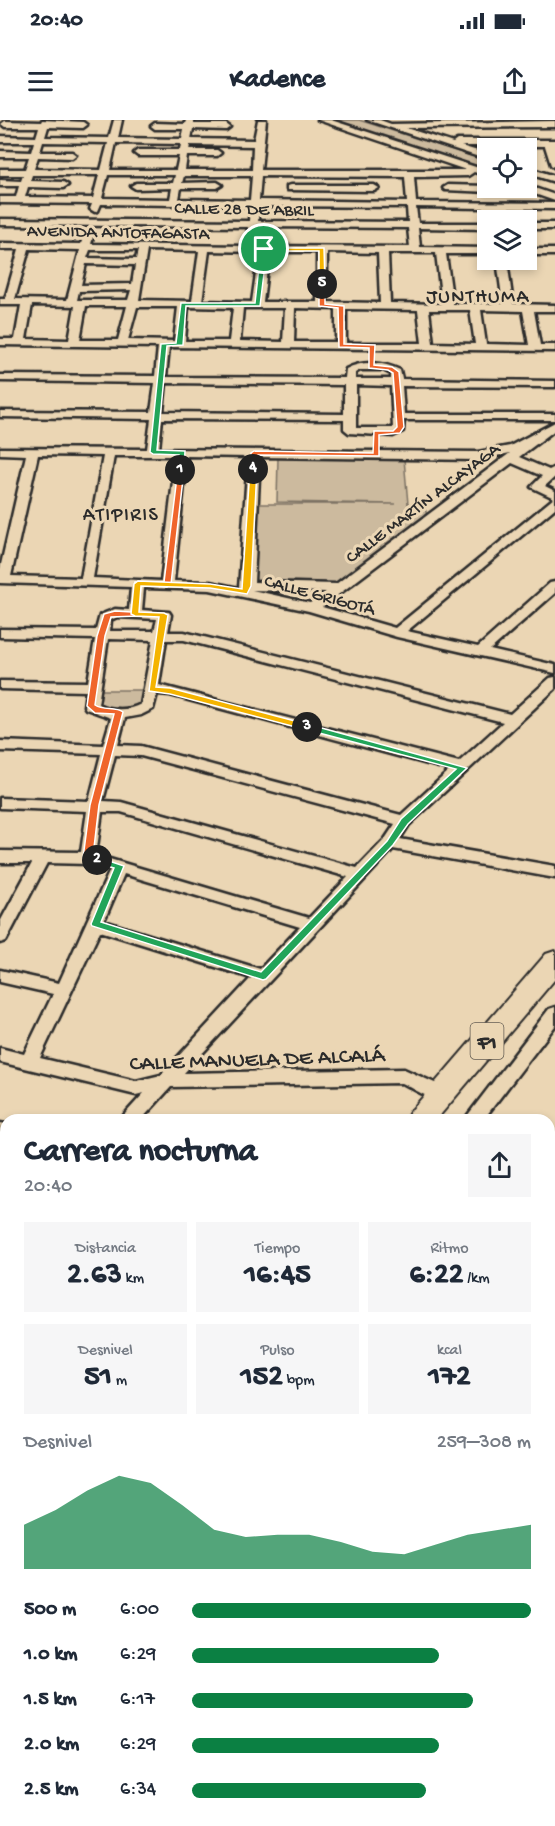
<!DOCTYPE html>
<html lang="es">
<head>
<meta charset="utf-8">
<style>
	:root { --surface:#fff; --page:#f6f6f7; --text:#1f2937; --muted:#747a83; --accent:#0b8043 }
	body { margin:0; font-family:"Gochi Hand",sans-serif; background:var(--page); color:var(--text); height:100vh; display:flex; flex-direction:column; font-size:22px; white-space:nowrap }
	* { box-sizing:border-box; margin:0 }
	p { font-size:20px; color:var(--muted) }
	.icon { flex:none; width:33px; height:33px; fill:none; stroke:currentColor; stroke-width:2; stroke-linecap:round; stroke-linejoin:round }
	.map { position:relative; flex:1; overflow:hidden }
	.drawer { position:absolute; left:0px; top:994px; width:555px; height:712px; display:flex; flex-direction:column; background:var(--surface); border-radius:18px 18px 0 0; box-shadow:0 3px 9px #0003 }
	.drawer>* { flex:none }
	.tools { position:absolute; left:477px; top:18px; display:grid; gap:12px }
	.tools a { display:grid; place-items:center; width:60px; height:60px; border-radius:0px; background:var(--surface); box-shadow:0 3px 9px #0003; font-size:30px }
	.pin { position:absolute; display:grid; place-items:center; width:51px; height:51px; color:#fff; margin:-26px; border:3px solid #fff; border-radius:50%; box-shadow:0 2px 6px #0007 }
	.km { position:absolute; width:30px; height:30px; margin:-15px; border-radius:50%; background:#222; color:#fff; font-size:16px; line-height:30px; text-align:center }
	.round { display:grid; place-items:center; flex:none; width:63px; height:63px; border-radius:0px; background:var(--page) }
	.summary { display:flex; align-items:center; justify-content:space-between; height:102px; padding:0 24px }
	h1 { font-size:33px; font-weight:800; line-height:45px }
	.figures { display:grid; grid-template-columns:repeat(3,1fr); gap:9px; height:102px; padding:6px 24px }
	.figures div { display:grid; align-content:center; border-radius:0px; background:var(--page); text-align:center }
	.figures b { font-size:30px; font-weight:800 }
	.figures small { font-size:16px; font-weight:400 }
	.figures p { font-size:16px }
	.chart { height:168px; padding:12px 24px }
	.chart p { display:flex; justify-content:space-between }
	.chart svg { width:100%; height:108px; margin-top:6px; fill:var(--accent); opacity:.7 }
	ul { padding:0 24px; list-style:none; font-size:20px }
	li { display:grid; grid-template-columns:96px 72px 1fr; align-items:center; height:45px }
	li i { height:15px; border-radius:8px; background:var(--accent) }
	.status { display:flex; justify-content:space-between; align-items:center; height:42px; padding:0 30px; background:var(--surface); direction:ltr }
	.status svg { height:16px; fill:currentColor }
	header { display:flex; justify-content:space-between; align-items:center; height:78px; padding:0 24px; background:var(--surface); font-size:27px; font-weight:800 }
	.map>svg:first-child { display:block }
	.green { fill:#ccba9e; stroke:#7c7264; stroke-width:1.5 }
	.lines { fill:none; stroke-linecap:round; stroke-linejoin:round }
	.minor-casing { stroke:#2b2b2b; stroke-width:5 }
	.highway-casing { stroke:#2b2b2b; stroke-width:4 }
	.minor { fill:#ebd6b4; fill-rule:evenodd }
	.highway { fill:#ebd6b4; fill-rule:evenodd }
	.split-1 { fill:#22a559; stroke:#fff; stroke-width:1.5 }
	.split-2 { fill:#f0652b; stroke:#fff; stroke-width:1.5 }
	.split-3 { fill:#22a559; stroke:#fff; stroke-width:1.5 }
	.split-4 { fill:#f5b400; stroke:#fff; stroke-width:1.5 }
	.split-5 { fill:#f0652b; stroke:#fff; stroke-width:1.5 }
	.split-6 { fill:#f5b400; stroke:#fff; stroke-width:1.5 }
	.labels { text-anchor:middle; stroke-width:6; stroke-linejoin:round; paint-order:stroke }
	.far-street-label { font-size:18px; fill:#2b2b2b; stroke:#ebd6b4 }
	.far-neighbourhood-label { font-size:20px; letter-spacing:1.5px; fill:#2b2b2b; stroke:#ebd6b4 }
	.shield { fill:#ebd6b4; stroke:#655e54; stroke-width:1.5 }
	.shield-label { font-size:21px; font-weight:bold; fill:#2b2b2b }
	.street-label { font-size:22px; fill:#2b2b2b; stroke:#ebd6b4 }
</style>
</head>
<body>
<div class="status"><b>20:40</b><svg viewBox="0 0 49 12"><path d="M0 12V9h3v3zM5 12V6h3v6zM10 12V3h3v9zM15 12V0h3v12zM26 1h20v11H26zM47 4h2v5h-2z"/></svg></div>
<header><svg class="icon" aria-label="menu" viewBox="0 0 24 24"><path d="M4 6h16M4 12h16M4 18h16"/></svg>Kadence<svg class="icon" aria-label="share" viewBox="0 0 24 24"><path d="M12 15V3M7 8l5-5 5 5M5 13v7h14v-7"/></svg></header>
<div class="map">
<svg width="555" height="1706" viewBox="0 0 555 1706">
	<rect width="100%" height="100%" fill="#ebd6b4"/>
	<filter id="ink" filterUnits="userSpaceOnUse"><feTurbulence type="fractalNoise" baseFrequency=".0167" numOctaves="2"/><feDisplacementMap in="SourceGraphic" scale="12" xChannelSelector="R" yChannelSelector="G"/><feConvolveMatrix kernelMatrix="1 2 1 2 8 2 1 2 1" color-interpolation-filters="sRGB"/></filter>
	<g filter="url(#ink)">
		<!-- green -->
		<g class="green">
			<path d="M329,0H359L487,41V52Z"/>
			<path d="M278,338L404,339L408,384H420L425,389L427,395L339,463L254,460L259,384H396L277,382Z"/>
			<path d="M101,570H144L141,588L98,587Z"/>
		</g>
		<g class="lines">
			<defs>
				<g id="minor">
					<path d="M42,0L83,2L87,5L83,8L48,7L45,17L109,18L114,0H122L118,18L182,19L184,9H155L151,6L155,3L185,4L186,0H194V4H226L230,7L226,10L193,9L191,19L254,20L258,0H266L261,50H466L318,0H331L488,51V57L474,52L468,56L414,57L416,82L555,83V89L416,87L418,103H488V109L418,108L420,127L488,128V134H446L453,184H503L497,140H507L513,184L555,185V191H534L540,225H555V231L169,227L166,257L345,258L346,249C363,240 383,242 400,250L402,259L555,261V267L402,266L404,294H555V300H404L403,311L393,316L349,313L344,309V300L162,299L159,329L478,332L510,326L555,302V310L519,337L549,350L555,347V357L545,366L555,371V388L407,511L478,527L550,463L555,462V473L490,530L555,545V553L397,517L309,491L210,470L144,468L142,490L169,492L171,495L168,512H184L510,594L550,558L555,557V569L409,705L400,719L555,746V758L393,729L184,953L404,949L448,969L451,974L448,979C435,984 415,969 402,963L171,967L141,1000H121L124,995L144,973L136,975L0,942V928L24,934L53,874L0,862V850L59,863L110,750L88,744L47,743L6,821L0,823V802L32,743H0V731L81,732L87,691L0,688V678L89,681L101,634L0,631V621L103,625L111,598L86,589L84,586L86,571L0,569V561L88,562L95,519L0,517V509L96,510L100,495L115,489L129,490L131,467L0,463V449L26,335L0,334V328L147,329L151,299L0,297V291L151,292L155,263L0,261V255L155,256L158,227L0,225V219H15L21,185H0V179H5L19,129H0V123L81,124L83,117L88,114L93,117L91,124L247,126L248,107L0,105V99L249,101L250,86L101,84L98,91L95,92L90,89L92,84L0,83V77H16L19,66H0V60L21,61L23,55H0V49H25L29,37H0V31L31,32L34,22H0V16L36,17L39,7H5L1,4L5,1L41,2ZM43,22L108,23L101,50L34,49L38,37L72,38L76,35L72,32H40ZM116,23L181,24L180,30H138L134,33L138,36H179L176,50H110ZM190,25L253,26L252,50H185L187,36H217L221,33L217,30H189ZM32,55H99L93,78L25,77L28,67L63,68L68,65L63,62L30,61ZM108,55H175L173,63H136L131,66L136,69L172,68L170,79L102,78ZM184,56H252L250,80L179,79L181,68H217L222,65L217,62L182,63ZM261,56L405,57L407,82L259,80ZM259,86L407,87L408,102L258,101ZM258,107L408,108L410,127L257,126ZM29,129L80,130L67,180L15,179ZM90,130H138L136,139L87,138ZM147,130L199,131L192,181L139,180ZM209,131L259,132L252,182L202,181ZM269,132H317V182H263ZM327,132L378,133L380,183L327,182ZM388,133H436L442,184L390,183ZM86,144L135,145L132,164L81,165ZM131,170L128,180H77L79,171ZM32,185L75,186L69,220L26,219ZM86,186H127L118,220H80ZM137,187H178L174,221L128,220ZM188,187L233,188L229,221H185ZM243,188H285L283,222L240,221ZM295,188L336,189V222H294ZM346,189L418,190L422,223H346ZM429,190H470L475,224L433,223ZM481,190L523,191L529,225L486,224ZM360,250H383L391,254V259H355V253ZM166,263L344,265V294L163,292ZM356,265L391,266L393,308H356ZM510,333L336,464L254,462L260,337L478,340ZM38,335L103,336L81,458L11,456ZM114,336H176L161,461L93,458ZM187,336L248,337L239,468L210,462L174,461ZM512,343L542,356L531,367L554,378L395,508L322,487ZM252,470L326,472L310,483ZM117,497L157,499L154,511H110L111,500ZM108,519L153,520L141,584C129,591 110,591 98,584ZM166,520H184L503,602L459,642L159,565ZM157,574L170,575L450,650L401,695L141,626L118,625L125,598L141,595L153,589ZM115,635L141,636L395,704L385,719L357,748L121,682L103,681ZM102,692H121L348,757L309,798L96,735ZM124,754L300,807L260,849L104,801ZM100,811L251,858L161,955L136,961L40,938Z"/>
					<path d="M367,0H380L391,4L555,1V7L406,8L453,23L457,20H555V48L551,45L545,26H461L488,34V40Z"/>
					<path d="M526,47L555,56V62L526,53Z"/>
					<path d="M290,65H374L379,68L374,71L287,70V66Z"/>
					<path d="M448,65L488,66L494,69L489,72L445,70L443,68Z"/>
					<path d="M526,65L555,75V81L523,70L522,68H526Z"/>
					<rect x="526" y="103" width="29" height="6"/>
					<rect x="526" y="129" width="29" height="6"/>
					<path d="M555,887V906L483,1000H464L549,889Z"/>
					<path d="M0,1003L6,1004V1020L0,1017Z"/>
					<path d="M0,1071L6,1072V1088L0,1087Z"/>
					<path d="M555,1106V1129L549,1131V1108Z"/>
					<path d="M6,1125V1146L0,1149V1127Z"/>
					<rect x="549" y="1228" width="6" height="18"/>
					<path d="M0,1341L6,1342V1382L0,1385Z"/>
					<rect x="549" y="1345" width="6" height="20"/>
					<path d="M6,1593V1622L0,1625V1596Z"/>
					<rect x="549" y="1593" width="6" height="24"/>
					<path d="M109,1701H135L133,1706H107Z"/>
					<rect x="374" y="1701" width="24" height="5"/>
					<path d="M502,1701H526L527,1706H503Z"/>
				</g>
				<g id="highway">
					<path d="M555,831V859L436,1000H406L410,992L546,834Z"/>
					<path d="M6,1475V1547L0,1550V1477Z"/>
				</g>
			</defs>
			<!-- minor casing -->
			<use href="#minor" class="minor-casing"/>
			<!-- highway casing -->
			<use href="#highway" class="highway-casing"/>
			<!-- minor -->
			<use href="#minor" class="minor"/>
			<!-- highway -->
			<use href="#highway" class="highway"/>
		</g>
	</g>
	<!-- split-1 -->
	<path class="split-1" d="M264,127L267,129L260,186H186L183,225L167,226L157,330L185,331L184,350L178,351L179,335L153,334L150,332L161,224L176,223L181,183H255L261,129Z"/>
	<!-- split-2 -->
	<path class="split-2" d="M178,349L184,350L171,464L167,467L141,466L138,496L111,497L105,516L95,585C104,591 115,586 123,592L99,685L93,736L101,740L97,743L83,738L90,685L114,594L95,593L87,586L97,516L104,494L115,491L131,492L135,462H164Z"/>
	<!-- split-3 -->
	<path class="split-3" d="M307,604L467,648L408,704L393,725L266,859L263,860L92,806L91,804L114,748L94,742V738L97,737L124,746L101,802L261,852L387,721L401,699L456,649L304,609L303,607Z"/>
	<!-- split-4 -->
	<path class="split-4" d="M253,347L257,349L251,466L247,474L210,468L141,466L139,492L164,493L168,495L156,567L170,568L310,605L311,607L307,610L170,574L149,571L159,497L135,496L131,494L134,464L138,461L210,464L242,469L250,349Z"/>
	<!-- split-5 -->
	<path class="split-5" d="M322,162L325,164V184L344,186V224L375,225L374,245L392,247L399,252L404,307L400,313L379,315V336L258,335L257,349L251,350V333L254,331L373,333L374,311H393L397,307L393,253L388,250L369,248V228L339,227L338,188L319,186V164Z"/>
	<!-- split-6 -->
	<path class="split-6" d="M262,128H324L325,164H319V131H264Z"/>
	<g class="labels">
		<!-- far-street labels -->
		<g class="far-street-label">
			<text transform="translate(244 88) rotate(1)" y="6">CALLE 28 DE ABRIL</text>
			<text transform="translate(118 111) rotate(1)" y="6">AVENIDA ANTOFAGASTA</text>
			<text transform="translate(422 382) rotate(-37)" y="6">CALLE MARTÍN ALCAYAGA</text>
			<text transform="translate(320 474) rotate(15)" y="6">CALLE GRIGOTÁ</text>
		</g>
		<!-- far-neighbourhood labels -->
		<g class="far-neighbourhood-label">
			<text x="478" y="182">JUNTHUMA</text>
			<text x="121" y="400">ATIPIRIS</text>
		</g>
		<!-- shield labels -->
		<rect class="shield" x="470.5" y="903" width="33" height="36" rx="4.5"/>
		<g class="shield-label">
			<text x="487" y="928">F1</text>
		</g>
		<!-- street labels -->
		<g class="street-label">
			<text transform="translate(257 937) rotate(-2)" y="8">CALLE MANUELA DE ALCALÁ</text>
		</g>
	</g>
</svg>
<div class="tools">
<a><svg class="icon" aria-label="locate" viewBox="0 0 24 24"><circle cx="12" cy="12" r="6"/><path d="M12 2v4M12 18v4M2 12h4M18 12h4"/></svg></a>
<a><svg class="icon" aria-label="layers" viewBox="0 0 24 24"><path d="M12 4l9 5-9 5-9-5zM3 14l9 5 9-5"/></svg></a>
</div>
<div class="pin" style="left:264px;top:129px;background:#1e9e55"><svg class="icon" aria-label="arrive" viewBox="0 0 24 24"><path d="M6 21V4h12l-3 4 3 4H6"/></svg></div>
<b class="km" style="left:180px;top:350px">1</b>
<b class="km" style="left:97px;top:740px">2</b>
<b class="km" style="left:307px;top:607px">3</b>
<b class="km" style="left:253px;top:349px">4</b>
<b class="km" style="left:322px;top:164px">5</b>
<section class="drawer">
<div class="summary"><div><h1>Carrera nocturna</h1><p>20:40</p></div><a class="round"><svg class="icon" aria-label="share" viewBox="0 0 24 24"><path d="M12 15V3M7 8l5-5 5 5M5 13v7h14v-7"/></svg></a></div>
<div class="figures">
<div><p>Distancia</p><b>2.63<small> km</small></b></div>
<div><p>Tiempo</p><b>16:45</b></div>
<div><p>Ritmo</p><b>6:22<small> /km</small></b></div>
</div>
<div class="figures">
<div><p>Desnivel</p><b>51<small> m</small></b></div>
<div><p>Pulso</p><b>152<small> bpm</small></b></div>
<div><p>kcal</p><b>172</b></div>
</div>
<div class="chart"><p><span>Desnivel</span>259–308 m</p>
<svg viewBox="0 0 160 44" preserveAspectRatio="none"><path d="M0 44V26L10 20L20 12L30 6L40 9L50 18L60 28L70 31L80 30L90 30L100 33L110 37L120 38L130 34L140 30L150 28L160 26V44z"/></svg>
</div>
<ul>
<li><b>500 m</b>6:00<i style="width:100%"></i></li>
<li><b>1.0 km</b>6:29<i style="width:73%"></i></li>
<li><b>1.5 km</b>6:17<i style="width:83%"></i></li>
<li><b>2.0 km</b>6:29<i style="width:73%"></i></li>
<li><b>2.5 km</b>6:34<i style="width:69%"></i></li>
</ul>
</section>
</div>
</body>
</html>
